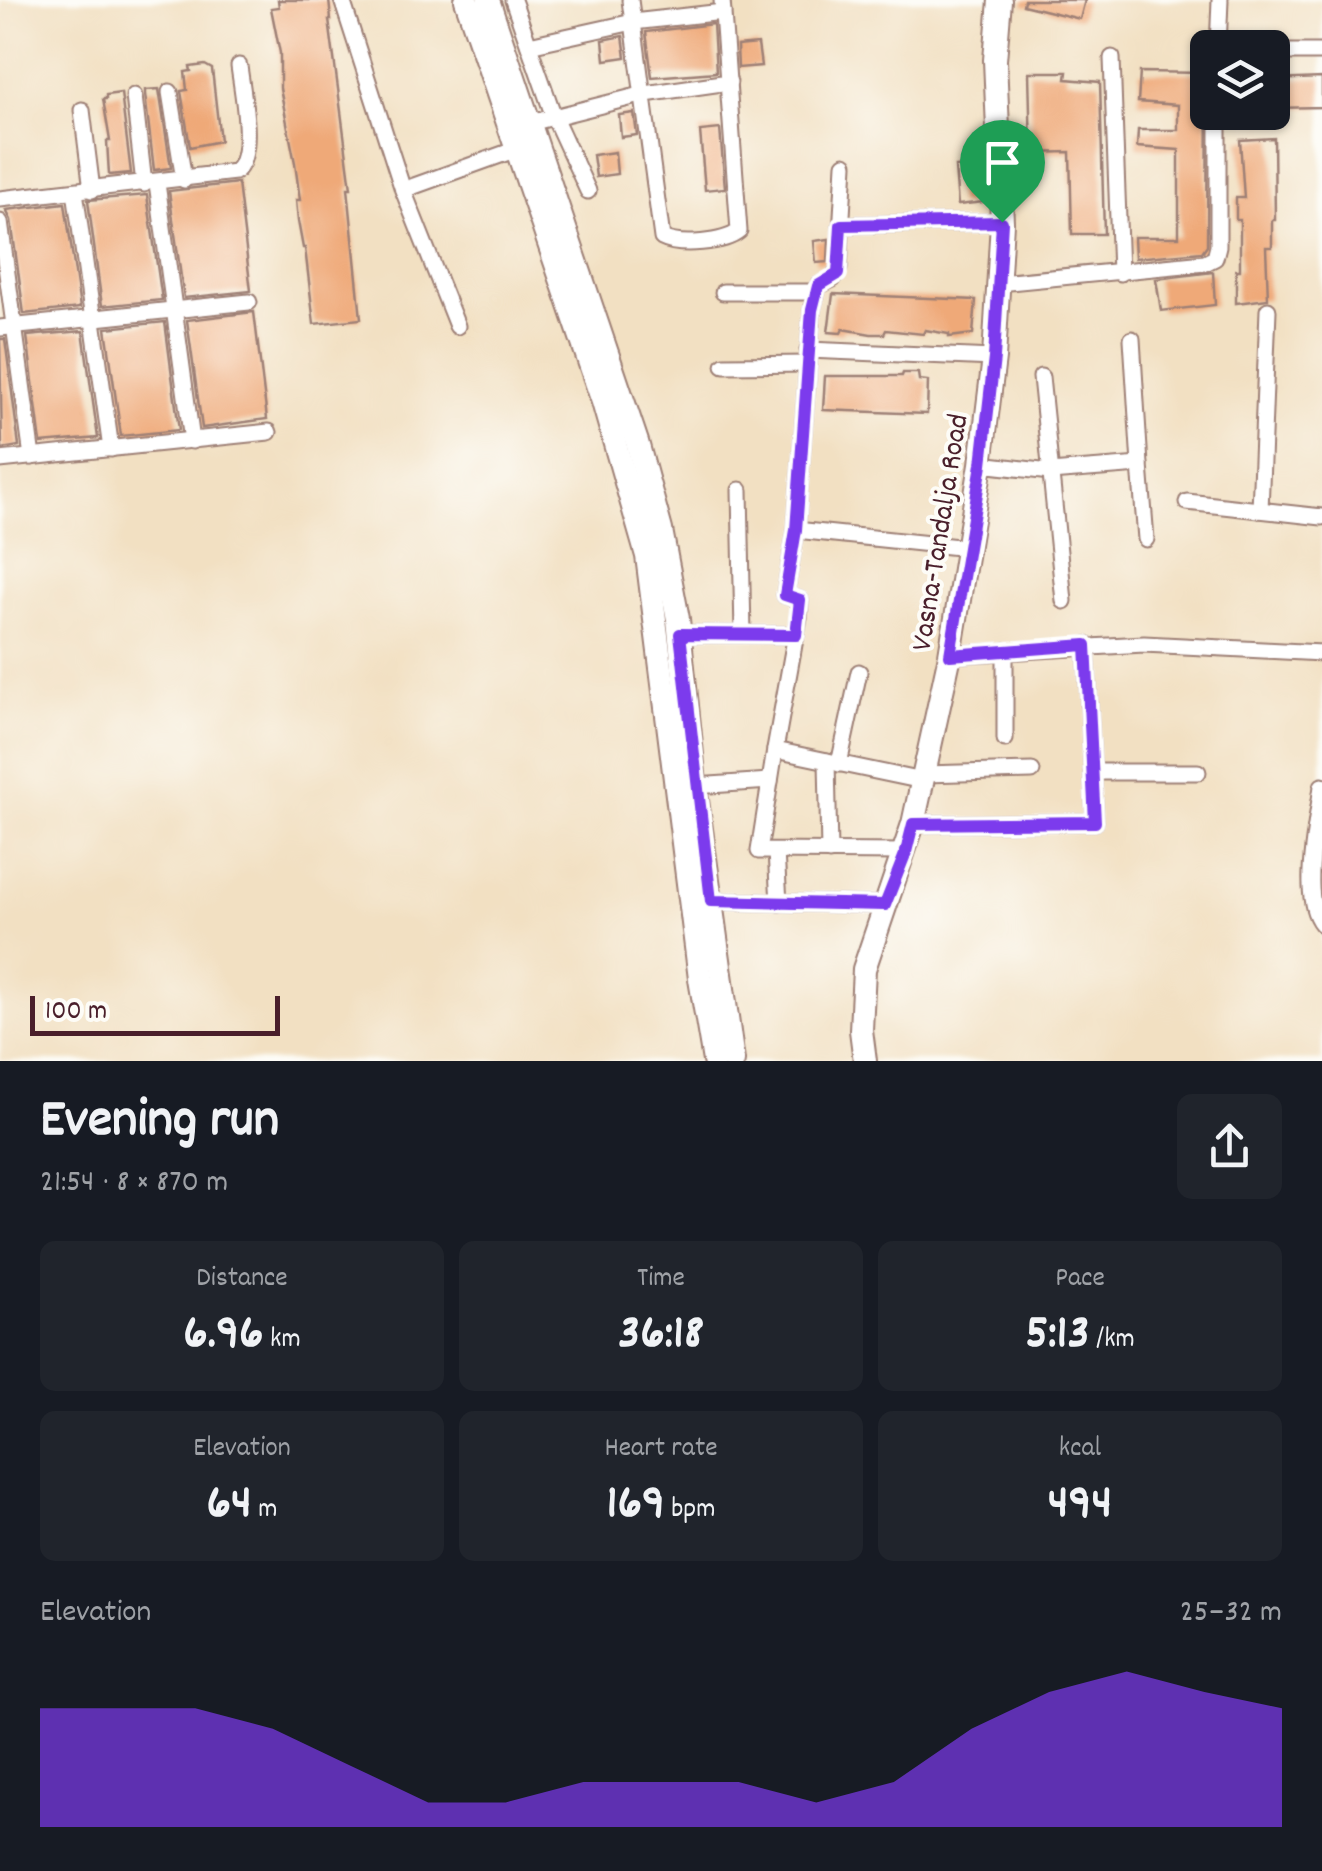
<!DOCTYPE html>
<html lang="en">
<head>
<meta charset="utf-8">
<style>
	:root { --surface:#171b24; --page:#20242c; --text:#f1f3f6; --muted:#9ea1a6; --accent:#7c3aed }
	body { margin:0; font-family:Dekko,sans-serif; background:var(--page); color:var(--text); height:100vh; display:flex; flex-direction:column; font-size:38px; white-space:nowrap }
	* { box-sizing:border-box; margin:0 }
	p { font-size:32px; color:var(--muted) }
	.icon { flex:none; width:55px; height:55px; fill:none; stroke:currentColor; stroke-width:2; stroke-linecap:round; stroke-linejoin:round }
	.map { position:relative; height:1061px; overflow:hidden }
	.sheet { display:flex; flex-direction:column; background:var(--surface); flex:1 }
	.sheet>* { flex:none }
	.tools { position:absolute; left:1190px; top:30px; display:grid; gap:20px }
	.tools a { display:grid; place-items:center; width:100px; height:100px; border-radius:15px; background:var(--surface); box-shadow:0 2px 8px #0004; font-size:50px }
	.scale { position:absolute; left:30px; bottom:25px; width:250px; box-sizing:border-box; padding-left:10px; border:5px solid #4a1f2b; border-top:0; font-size:28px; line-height:35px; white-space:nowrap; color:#4a1f2b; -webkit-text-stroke:8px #fdfcf7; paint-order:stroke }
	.pin { position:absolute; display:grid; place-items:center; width:85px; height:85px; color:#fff; margin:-102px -42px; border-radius:50% 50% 50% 0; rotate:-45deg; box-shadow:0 0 10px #0007 }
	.pin .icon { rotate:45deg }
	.round { display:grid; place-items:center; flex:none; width:105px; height:105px; border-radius:15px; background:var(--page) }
	.overview { display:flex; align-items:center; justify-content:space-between; height:170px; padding:0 40px }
	h1 { font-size:55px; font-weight:800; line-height:75px }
	.stats { display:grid; grid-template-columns:repeat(3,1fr); gap:15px; height:170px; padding:10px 40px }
	.stats div { display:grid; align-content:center; border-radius:15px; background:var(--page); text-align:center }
	.stats b { font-size:50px; font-weight:800 }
	.stats small { font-size:28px; font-weight:400 }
	.stats p { font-size:28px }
	.chart { height:280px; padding:20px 40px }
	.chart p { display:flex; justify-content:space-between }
	.chart svg { width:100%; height:180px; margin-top:10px; fill:var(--accent); opacity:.7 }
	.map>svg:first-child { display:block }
	.building { fill:#efa978 }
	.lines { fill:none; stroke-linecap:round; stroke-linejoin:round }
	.street-casing { stroke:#9e8076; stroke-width:19 }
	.secondary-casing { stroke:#9e8076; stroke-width:26 }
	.street { stroke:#fff; stroke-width:15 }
	.secondary { stroke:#fff; stroke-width:22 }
	.route-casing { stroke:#fff; stroke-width:20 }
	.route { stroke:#7c3aed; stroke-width:12 }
	.labels { text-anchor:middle; stroke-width:8; stroke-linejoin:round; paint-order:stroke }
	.street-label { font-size:30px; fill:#4a1f2b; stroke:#fdfcf7 }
</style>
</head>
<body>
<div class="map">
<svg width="1322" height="1061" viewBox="0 0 1322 1061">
	<rect width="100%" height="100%" fill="#fdfcf7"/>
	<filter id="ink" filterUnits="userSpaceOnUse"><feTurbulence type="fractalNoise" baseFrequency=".01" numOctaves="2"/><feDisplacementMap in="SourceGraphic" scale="20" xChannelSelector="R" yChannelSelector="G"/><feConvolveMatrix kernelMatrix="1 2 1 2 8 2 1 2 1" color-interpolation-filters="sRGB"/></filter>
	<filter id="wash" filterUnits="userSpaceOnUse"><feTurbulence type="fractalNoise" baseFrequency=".0048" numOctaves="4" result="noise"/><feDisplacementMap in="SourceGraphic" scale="40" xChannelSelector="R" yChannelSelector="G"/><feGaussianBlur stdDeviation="2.25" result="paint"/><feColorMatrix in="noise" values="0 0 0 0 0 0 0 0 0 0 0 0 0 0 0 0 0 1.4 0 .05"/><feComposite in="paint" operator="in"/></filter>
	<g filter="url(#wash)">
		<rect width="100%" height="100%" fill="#f2e0c2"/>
		<g id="blocks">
			<!-- building -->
			<g class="building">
				<path d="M278,0H329L331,20H329L351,188H348L361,319L314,324L305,248H303L298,221L296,200H300L295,163L280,88V53L271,8L279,7Z"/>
				<path d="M1024,0H1085L1080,19L1023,5Z"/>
				<path d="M713,24L716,72L652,77L646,32Z"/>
				<path d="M623,36L626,57L605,60L603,40Z"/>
				<path d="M758,44L761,66L738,68L737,46Z"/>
				<path d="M205,65L212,69L220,141L190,147L181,91L187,90L185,72L191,71L190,67Z"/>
				<path d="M1029,72H1067L1066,79L1100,82L1104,234H1072L1070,152L1031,153Z"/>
				<path d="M1140,72L1208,73L1207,245L1202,252L1135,258L1134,237H1179V150L1137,147L1138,130H1178V105L1138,102Z"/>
				<path d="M1322,78V107L1272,108V80Z"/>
				<path d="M159,89L171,168L154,170L145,94V90Z"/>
				<path d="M121,93L131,173L109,175L107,141H110L103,99H106V95Z"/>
				<path d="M634,113L637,135L621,137L619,115Z"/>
				<path d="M720,129L725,188L705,190L700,131Z"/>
				<path d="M1274,138L1275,220H1272V247H1266L1268,299L1236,303V270H1240V220H1236V198H1244L1240,140Z"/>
				<path d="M615,152L617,174L596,177L593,155Z"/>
				<path d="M981,164L984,202L958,205L955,167Z"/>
				<path d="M238,183L251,291L184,298L169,191Z"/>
				<path d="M147,195L162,300L102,306L88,200Z"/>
				<path d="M65,203L80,308L24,314L11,220L6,210Z"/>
				<path d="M829,239L828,262L816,263L814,241Z"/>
				<path d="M1213,272L1215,305L1161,311L1156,279Z"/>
				<path d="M833,294L976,300L973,334L949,337V334L925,330L923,334L886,330L884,334H871L843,329L841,333L828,332Z"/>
				<path d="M254,312L267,419L202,428L187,320Z"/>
				<path d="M165,322L179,430L121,436L106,328Z"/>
				<path d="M83,331L98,438L41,443L27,336Z"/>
				<path d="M0,339H5L19,446L2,449Z"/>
				<path d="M903,373H918L919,380L928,381L927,414L823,410L825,376H902Z"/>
			</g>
		</g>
	</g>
	<g filter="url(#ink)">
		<use href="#blocks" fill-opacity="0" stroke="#9e8076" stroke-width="2.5"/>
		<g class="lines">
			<defs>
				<g id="street">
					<path d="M342,0L403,190L457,326"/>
					<path d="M513,0L554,117L588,191"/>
					<path d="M630,0L662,238C679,247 725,243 739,231L722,0"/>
					<path d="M529,45L633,22L723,12"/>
					<path d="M1218,48L1220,0"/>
					<path d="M1276,52H1322"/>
					<path d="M1112,58L1120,273"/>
					<path d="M170,92L184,180"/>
					<path d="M134,96L144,184"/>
					<path d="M82,110L92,190"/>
					<path d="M522,125L645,94L729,82"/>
					<path d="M845,164L839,268L833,279L818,286L812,310L796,530L785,595L800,600L799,617L775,750L923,781"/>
					<path d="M157,183L192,441"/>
					<path d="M403,190L517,149"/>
					<path d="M75,191L111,449"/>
					<path d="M0,199L235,172C256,156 242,91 239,66"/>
					<path d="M0,222L32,457"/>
					<path d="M841,225L1002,222"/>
					<path d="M999,283L1205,263L1215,258L1218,246V112"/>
					<path d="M723,292H814"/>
					<path d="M0,328L249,302"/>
					<path d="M1132,339L1140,465"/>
					<path d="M808,350L994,358"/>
					<path d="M724,365L807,364"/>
					<path d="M1041,377L1064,601"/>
					<path d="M0,460L269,432"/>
					<path d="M981,464L1050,472L1140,465L1146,539"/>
					<path d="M740,490L743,634"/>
					<path d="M1187,502L1322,517"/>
					<path d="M1260,510L1268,310"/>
					<path d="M796,530L968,548"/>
					<path d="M680,634L796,635"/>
					<path d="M1005,651V739"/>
					<path d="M950,655L1144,644L1322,653"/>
					<path d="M775,750L759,851L906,852"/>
					<path d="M827,761L829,852"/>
					<path d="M839,764L859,672"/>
					<path d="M1092,772H1198"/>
					<path d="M925,774L1032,771"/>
					<path d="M695,786L770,781"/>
					<path d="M1322,786C1318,820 1299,898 1322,924"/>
					<path d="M913,824L1095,822L1086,645"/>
					<path d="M776,852L779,903"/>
					<path d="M711,901L885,905"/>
				</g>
				<g id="secondary">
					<path d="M466,0L603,402L647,556L700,979L714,1061"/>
					<path d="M488,0L637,442L661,530L678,619L696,793L733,1061"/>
					<path d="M865,1061L861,1030L864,969L913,824L950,655L981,464L994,358L1002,222L995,60L1000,0"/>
				</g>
			</defs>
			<!-- street casing -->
			<use href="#street" class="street-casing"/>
			<!-- secondary casing -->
			<use href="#secondary" class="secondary-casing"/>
			<!-- street -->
			<use href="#street" class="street"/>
			<!-- secondary -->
			<use href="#secondary" class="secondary"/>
		</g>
	</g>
	<g class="lines" filter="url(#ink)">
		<defs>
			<path id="route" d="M1002,222L994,358L982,464L950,655L1086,645L1095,822L913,824L906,852L885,905L711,901L680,634L796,635L800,600L785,595L796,530L812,310L818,286L838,274L841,225Z"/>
		</defs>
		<!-- route casing -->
		<use href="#route" class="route-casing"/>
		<!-- route -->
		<use href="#route" class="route"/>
	</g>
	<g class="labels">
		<!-- street labels -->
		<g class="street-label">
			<text transform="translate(938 532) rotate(-81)" y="10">Vasna-Tandalja Road</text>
		</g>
	</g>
</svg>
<div class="tools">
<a><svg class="icon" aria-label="layers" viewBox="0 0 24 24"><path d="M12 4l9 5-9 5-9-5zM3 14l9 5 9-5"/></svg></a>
</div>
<div class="scale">100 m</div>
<div class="pin" style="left:1002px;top:222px;background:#1e9e55"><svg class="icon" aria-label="arrive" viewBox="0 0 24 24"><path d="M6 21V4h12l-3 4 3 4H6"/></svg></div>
</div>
<section class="sheet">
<div class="overview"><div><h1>Evening run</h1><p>21:54 · 8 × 870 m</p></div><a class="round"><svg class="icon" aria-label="share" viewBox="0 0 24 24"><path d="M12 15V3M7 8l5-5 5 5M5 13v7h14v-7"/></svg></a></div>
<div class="stats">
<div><p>Distance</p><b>6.96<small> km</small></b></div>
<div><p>Time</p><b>36:18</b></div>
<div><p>Pace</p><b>5:13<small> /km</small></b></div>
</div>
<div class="stats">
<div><p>Elevation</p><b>64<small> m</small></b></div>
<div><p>Heart rate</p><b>169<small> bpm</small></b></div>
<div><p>kcal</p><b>494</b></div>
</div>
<div class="chart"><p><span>Elevation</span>25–32 m</p>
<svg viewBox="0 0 160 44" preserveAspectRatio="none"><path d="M0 44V15L10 15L20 15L30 20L40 29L50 38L60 38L70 33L80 33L90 33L100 38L110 33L120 20L130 11L140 6L150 11L160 15V44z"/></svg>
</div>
</section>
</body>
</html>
